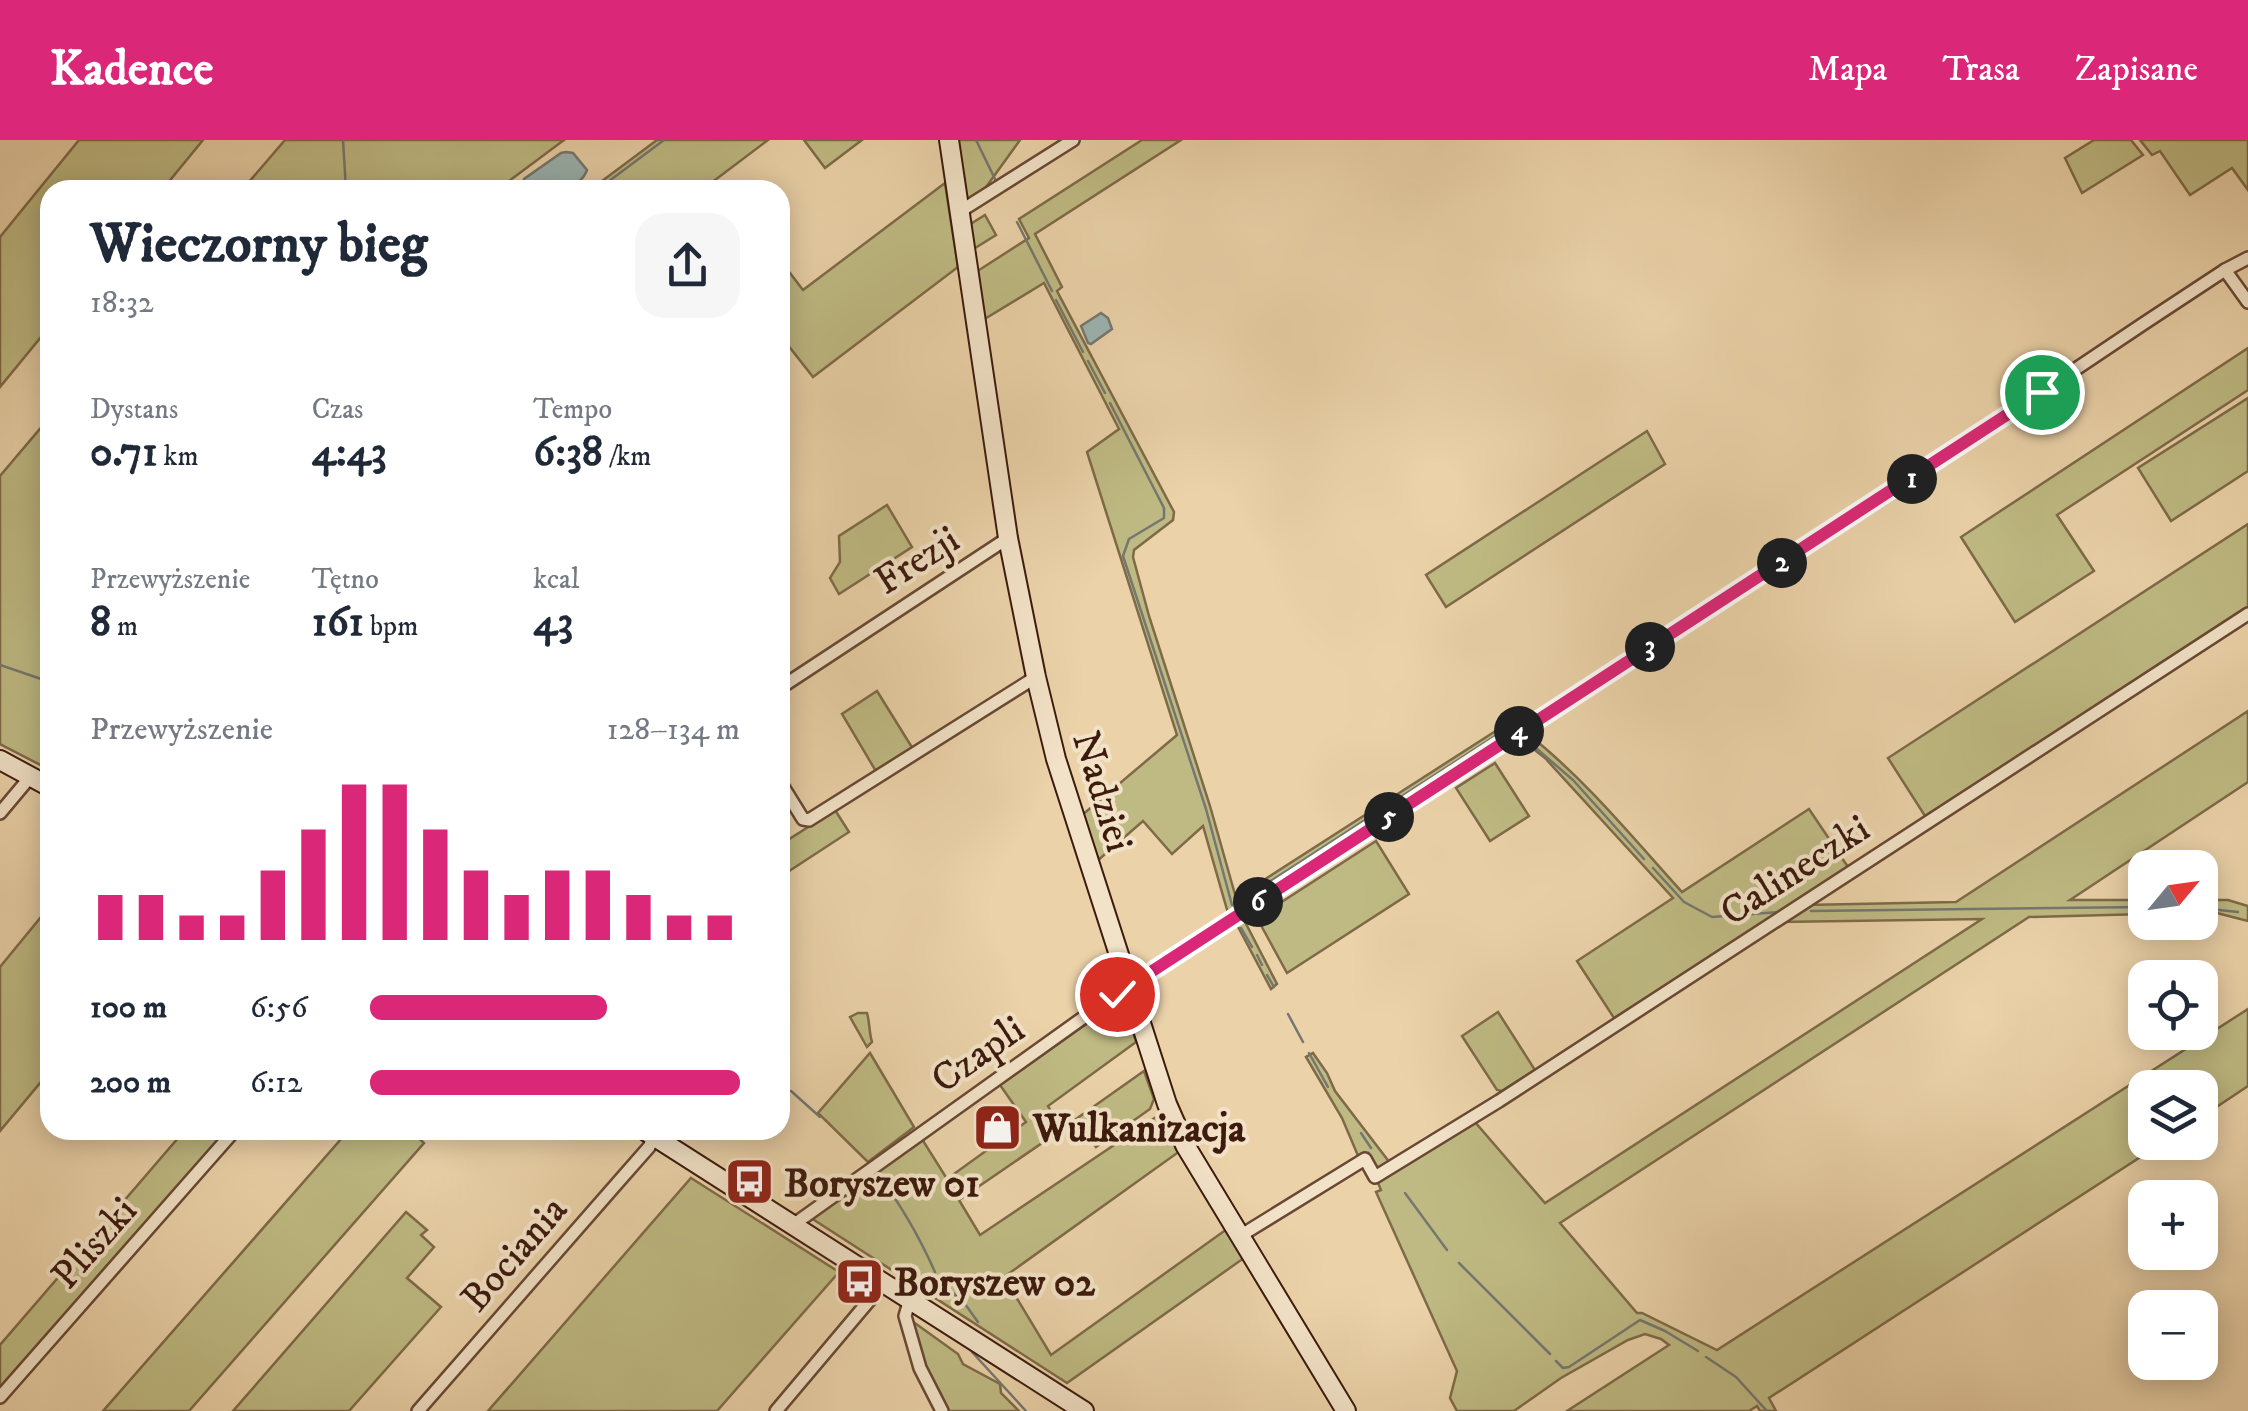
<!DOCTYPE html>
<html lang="pl">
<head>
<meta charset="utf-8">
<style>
	:root { --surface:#fff; --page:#f6f6f7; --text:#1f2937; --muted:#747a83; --accent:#db2777 }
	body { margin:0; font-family:"IM FELL DW Pica",serif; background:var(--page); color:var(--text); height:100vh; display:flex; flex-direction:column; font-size:38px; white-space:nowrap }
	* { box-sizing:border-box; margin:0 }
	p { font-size:32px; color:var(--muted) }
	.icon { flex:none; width:55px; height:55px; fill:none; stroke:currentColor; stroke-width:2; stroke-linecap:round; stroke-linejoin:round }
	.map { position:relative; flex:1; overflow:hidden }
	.sheet { position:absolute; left:40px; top:40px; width:750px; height:960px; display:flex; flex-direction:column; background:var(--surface); border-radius:30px; box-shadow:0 5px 25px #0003 }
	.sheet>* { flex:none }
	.needle { width:65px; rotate:61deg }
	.controls { position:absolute; left:2128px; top:710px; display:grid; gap:20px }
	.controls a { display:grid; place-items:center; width:90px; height:90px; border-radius:20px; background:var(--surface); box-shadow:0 5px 25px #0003; font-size:50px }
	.pin { position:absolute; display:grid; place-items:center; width:85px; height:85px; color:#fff; margin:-42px; border:5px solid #fff; border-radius:50%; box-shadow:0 2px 10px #0007 }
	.km { position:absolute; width:50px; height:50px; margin:-25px; border-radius:50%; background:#222; color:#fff; font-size:28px; line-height:50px; text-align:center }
	.round { display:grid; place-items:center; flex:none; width:105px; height:105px; border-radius:30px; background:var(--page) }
	.head { display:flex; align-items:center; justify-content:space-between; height:170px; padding:0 50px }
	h1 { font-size:55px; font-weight:700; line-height:75px }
	.stats { display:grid; grid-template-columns:repeat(3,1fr); gap:15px; height:170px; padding:10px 50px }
	.stats div { display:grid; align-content:center }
	.stats b { font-size:42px; font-weight:700 }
	.stats small { font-size:28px; font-weight:400 }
	.stats p { font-size:28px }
	.chart { height:280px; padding:20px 50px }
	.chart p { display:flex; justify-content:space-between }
	.chart svg { width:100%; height:180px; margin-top:10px; stroke:var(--accent); stroke-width:6 }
	ul { padding:0 50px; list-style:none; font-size:32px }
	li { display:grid; grid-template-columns:160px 120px 1fr; align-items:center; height:75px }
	li i { height:25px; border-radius:12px; background:var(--accent) }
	header { display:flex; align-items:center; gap:60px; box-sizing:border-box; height:140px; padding:0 50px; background:var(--accent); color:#fff }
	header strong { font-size:48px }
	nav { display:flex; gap:55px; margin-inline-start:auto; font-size:35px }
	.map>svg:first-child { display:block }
	.green { fill:#bfba83; stroke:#7e6a48; stroke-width:2.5 }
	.water { fill:#9bb5b2; stroke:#757770; stroke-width:2.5 }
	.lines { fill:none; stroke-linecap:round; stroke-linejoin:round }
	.stream { stroke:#757770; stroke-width:2.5 }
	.street-casing { stroke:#684834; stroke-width:16 }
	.secondary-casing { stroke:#3c1a0d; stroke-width:22 }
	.street { stroke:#f2e2c7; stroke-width:11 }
	.secondary { stroke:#f2e2c7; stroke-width:18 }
	.route-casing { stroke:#fff; stroke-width:20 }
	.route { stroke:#db2777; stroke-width:12 }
	.labels { text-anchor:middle; stroke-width:8; stroke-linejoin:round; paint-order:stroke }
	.street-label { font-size:40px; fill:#3c1a0d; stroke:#f2e2c7 }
	.poi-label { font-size:40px; font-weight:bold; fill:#3c1a0d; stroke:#f2e2c7; text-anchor:start }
</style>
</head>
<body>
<header>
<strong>Kadence</strong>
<nav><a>Mapa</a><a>Trasa</a><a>Zapisane</a></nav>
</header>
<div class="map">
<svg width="2248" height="1271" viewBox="0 0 2248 1271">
	<rect width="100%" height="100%" fill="#ebd2a9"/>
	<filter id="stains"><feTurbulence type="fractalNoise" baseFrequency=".002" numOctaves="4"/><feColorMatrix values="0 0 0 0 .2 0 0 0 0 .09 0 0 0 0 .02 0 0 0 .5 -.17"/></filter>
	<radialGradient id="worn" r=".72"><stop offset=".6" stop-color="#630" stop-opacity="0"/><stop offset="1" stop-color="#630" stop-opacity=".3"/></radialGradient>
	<!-- green -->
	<g class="green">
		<path d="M79,0H203L162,50H50V186L0,247V97Z"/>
		<path d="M285,0H564L497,50H242Z"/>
		<path d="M657,0H768L715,40L721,50H590Z"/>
		<path d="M804,0H862L825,28Z"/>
		<path d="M957,0H1020L981,54L967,64Z"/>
		<path d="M1142,0H1181L1035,94L1062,147L1057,151L1174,372L1173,380L1134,410L1133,417L1149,476L1210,666L1238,765L1228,773L1203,686L1172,714L1143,681L1096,722L1081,676L1177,595L1087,312L1119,289L1044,143L983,180L976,132L1029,98L1019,79Z"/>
		<path d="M2094,0H2131L2143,15L2082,53L2065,18Z"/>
		<path d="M2140,0H2248V50L2232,28L2190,55L2160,11L2152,15Z"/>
		<path d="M945,43L958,127L813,237L780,195V120L803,150Z"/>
		<path d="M985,75L996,95L972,110L969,85Z"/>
		<path d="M2248,208V250L2057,375L2094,431L2015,482L1961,397Z"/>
		<path d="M2248,258V331L2171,381L2138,328Z"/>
		<path d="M50,277V630L0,604V336Z"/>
		<path d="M1647,291L1665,324L1446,467L1426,435Z"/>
		<path d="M887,365L912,407L839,454L830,438L840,422L839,396Z"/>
		<path d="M2248,384V470L1925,676L1888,618Z"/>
		<path d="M877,551L913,609L877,633L842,574Z"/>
		<path d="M2248,571V642L2070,760H2145V774L2029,777L1560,1083L1637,1173H1642L1717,1210L2248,869V946L2200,978V948H2145V1002L2162,1003L1769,1258L1776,1271H1760L1757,1266L1749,1271H1567L1669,1205L1661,1199L1645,1194L1628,1200L1561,1238L1514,1271H1457L1450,1258L1457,1231L1376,1052L1381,1050L1378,1043L1474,981L1545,1063L1982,779L1778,782L1804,765L1956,762Z"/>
		<path d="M1505,585L1512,586L1248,760L1245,752Z"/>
		<path d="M1528,594C1586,640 1633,698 1682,752L1809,669L1850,730L1614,878L1577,821L1673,758L1545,618L1522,600Z"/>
		<path d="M1495,623L1529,676L1490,701L1456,648Z"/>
		<path d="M835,670L849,692L780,737V705Z"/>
		<path d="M1376,701L1409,754L1287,833L1257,778Z"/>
		<path d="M2200,760H2228L2248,766V781L2213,772H2200Z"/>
		<path d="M50,766V931L0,991V827Z"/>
		<path d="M1243,778L1277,844L1271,849L1236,783Z"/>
		<path d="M1123,858L1136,902L1048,966L1061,990L959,1060L980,1095L1159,975L1180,1011L1004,1137L1051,1215L1227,1089L1244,1118L1067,1243L811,1078L922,999L947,1039L1026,982L1000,945Z"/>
		<path d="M1498,872L1535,930L1502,951L1497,950L1462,896Z"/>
		<path d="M858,873H867C870,883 869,893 872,902L867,907L850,877Z"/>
		<path d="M870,913L914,987L868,1022L818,973Z"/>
		<path d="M1313,913L1327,933L1335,951L1390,1023L1377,1028L1368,1013L1359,1018L1342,978L1306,917Z"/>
		<path d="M1144,931L1154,959L1150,969L1096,1007L1076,979Z"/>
		<path d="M185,990H229L0,1252V1205Z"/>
		<path d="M349,990H410L424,1003L189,1271H103Z"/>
		<path d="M691,1038L839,1132L717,1271H488Z"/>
		<path d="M406,1072L427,1090L421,1095L434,1107L407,1138L441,1167L349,1271H233Z"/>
		<path d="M912,1181L958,1214L963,1224L1000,1244L1001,1253L1019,1271H946L924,1224Z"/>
	</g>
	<!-- water -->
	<g class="water">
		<path d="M566,12L573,13L587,30C576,59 533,50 508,50L514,45L518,47L524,43V39L561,13Z"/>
		<path d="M1101,173L1108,178L1112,189L1091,204L1088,203L1081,186Z"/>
	</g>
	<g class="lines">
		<!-- stream -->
		<g class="stream">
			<path d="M343,0L346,50"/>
			<path d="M976,0L996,41"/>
			<path d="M597,50L664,0"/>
			<path d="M1017,82L1052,151"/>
			<path d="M1056,160L1083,212"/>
			<path d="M1088,221L1105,253"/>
			<path d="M1110,263L1164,368V378L1129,399L1123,416L1206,669L1232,765"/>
			<path d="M0,525L50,542"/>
			<path d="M1529,602L1573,640L1644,719"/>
			<path d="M1653,728L1684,762L1712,777L1779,772"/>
			<path d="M1252,753L1506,589"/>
			<path d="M2200,768L2238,772"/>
			<path d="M1811,771L2145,767"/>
			<path d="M1241,788L1252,807"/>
			<path d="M1257,815L1262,825"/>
			<path d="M1267,835L1274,847"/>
			<path d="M1288,874L1303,902"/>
			<path d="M1309,913L1328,947"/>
			<path d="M791,951L820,977"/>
			<path d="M1361,993L1371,1008"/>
			<path d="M876,1032C900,1063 919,1096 935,1132"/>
			<path d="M1405,1053L1447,1110"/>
			<path d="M1459,1123L1550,1214"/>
			<path d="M941,1142L965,1164L978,1182"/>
			<path d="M972,1212L1026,1271"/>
			<path d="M1706,1217L1736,1237L1767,1271"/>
			<path d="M1556,1221L1563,1228L1569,1227L1640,1180L1665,1191L1698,1211"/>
		</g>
		<defs>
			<g id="street">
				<path d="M959,72L1073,0"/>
				<path d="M2225,130L2248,162"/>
				<path d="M780,548L1008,398"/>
				<path d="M780,642L803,679L809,680L1036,537"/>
				<path d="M0,673L31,636"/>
				<path d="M793,1085L1129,845L1525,587L1895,350L2143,184L2225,130L2248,118"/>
				<path d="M1240,1096L1365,1019L1375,1037L1499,961L2248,474"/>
				<path d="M910,1159L905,1176L920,1228L942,1271"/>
				<path d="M0,1257L235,990"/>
				<path d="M418,1271L620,1040L649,1007L654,996"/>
				<path d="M776,1271L884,1143"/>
			</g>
			<g id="secondary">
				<path d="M949,0L1008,398L1036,537L1056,619L1167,964L1185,1005L1346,1271"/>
				<path d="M0,620L50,647"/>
				<path d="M644,990L1084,1271"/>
			</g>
		</defs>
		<!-- street casing -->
		<use href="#street" class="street-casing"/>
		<!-- secondary casing -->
		<use href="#secondary" class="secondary-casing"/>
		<!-- street -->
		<use href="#street" class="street"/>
		<!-- secondary -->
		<use href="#secondary" class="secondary"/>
	</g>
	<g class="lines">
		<defs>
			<path id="route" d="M1117,854L2042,252"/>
		</defs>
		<!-- route casing -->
		<use href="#route" class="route-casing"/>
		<!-- route -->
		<use href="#route" class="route"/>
	</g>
	<!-- icons -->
	<defs>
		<symbol id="shop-square" viewBox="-11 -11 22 22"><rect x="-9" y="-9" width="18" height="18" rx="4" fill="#8f2418" stroke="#f2e2c7"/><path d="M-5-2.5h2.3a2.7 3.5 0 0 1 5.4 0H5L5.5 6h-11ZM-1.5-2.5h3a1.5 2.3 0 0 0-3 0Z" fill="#fff"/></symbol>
		<symbol id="bus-square" viewBox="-11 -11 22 22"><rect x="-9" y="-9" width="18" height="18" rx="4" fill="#8f2418" stroke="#f2e2c7"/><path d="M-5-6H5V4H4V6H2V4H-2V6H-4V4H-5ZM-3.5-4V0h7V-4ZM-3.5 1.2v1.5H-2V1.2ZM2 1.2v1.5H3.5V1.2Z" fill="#fff"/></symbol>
	</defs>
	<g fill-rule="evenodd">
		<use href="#shop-square" x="970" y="960" width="55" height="55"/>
		<use href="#bus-square" x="722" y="1014" width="55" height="55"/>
		<use href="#bus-square" x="832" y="1114" width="55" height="55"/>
	</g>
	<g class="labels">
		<!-- street labels -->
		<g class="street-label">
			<text transform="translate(916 419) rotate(-33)" y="14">Frezji</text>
			<text transform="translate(1104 651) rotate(73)" y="14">Nadziei</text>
			<text transform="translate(1794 729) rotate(-33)" y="14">Calineczki</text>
			<text transform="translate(977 913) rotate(-35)" y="14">Czapli</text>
			<text transform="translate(93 1102) rotate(-49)" y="14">Pliszki</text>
			<text transform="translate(513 1113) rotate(-49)" y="14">Bociania</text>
		</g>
		<!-- poi labels -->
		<g class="poi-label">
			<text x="1033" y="1001">Wulkanizacja</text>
			<text x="784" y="1056">Boryszew 01</text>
			<text x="894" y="1155">Boryszew 02</text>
		</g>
	</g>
	<rect width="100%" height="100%" filter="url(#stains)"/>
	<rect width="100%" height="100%" fill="url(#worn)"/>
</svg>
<div class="controls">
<a><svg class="needle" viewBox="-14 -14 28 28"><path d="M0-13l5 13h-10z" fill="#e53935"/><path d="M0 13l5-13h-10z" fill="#747a83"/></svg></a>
<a><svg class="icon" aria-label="locate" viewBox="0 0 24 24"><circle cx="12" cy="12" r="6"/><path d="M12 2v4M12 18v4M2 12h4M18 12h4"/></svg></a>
<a><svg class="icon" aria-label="layers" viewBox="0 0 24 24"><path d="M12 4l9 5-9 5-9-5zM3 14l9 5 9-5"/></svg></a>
<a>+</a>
<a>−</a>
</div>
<div class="pin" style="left:2042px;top:252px;background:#1e9e55"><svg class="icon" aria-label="arrive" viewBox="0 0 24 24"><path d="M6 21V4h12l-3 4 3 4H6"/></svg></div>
<div class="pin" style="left:1117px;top:854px;background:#d93025"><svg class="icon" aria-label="check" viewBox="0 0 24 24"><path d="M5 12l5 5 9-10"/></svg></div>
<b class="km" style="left:1912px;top:339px">1</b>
<b class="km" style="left:1782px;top:423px">2</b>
<b class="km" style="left:1650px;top:507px">3</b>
<b class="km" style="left:1519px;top:591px">4</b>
<b class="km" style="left:1389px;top:677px">5</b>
<b class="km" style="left:1258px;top:762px">6</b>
<section class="sheet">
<div class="head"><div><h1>Wieczorny bieg</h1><p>18:32</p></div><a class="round"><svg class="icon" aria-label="share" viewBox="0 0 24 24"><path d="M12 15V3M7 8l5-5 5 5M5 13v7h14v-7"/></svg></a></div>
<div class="stats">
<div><p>Dystans</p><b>0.71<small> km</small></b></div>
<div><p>Czas</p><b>4:43</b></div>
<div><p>Tempo</p><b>6:38<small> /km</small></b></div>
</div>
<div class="stats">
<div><p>Przewyższenie</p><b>8<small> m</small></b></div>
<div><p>Tętno</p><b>161<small> bpm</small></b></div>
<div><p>kcal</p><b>43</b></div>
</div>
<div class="chart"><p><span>Przewyższenie</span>128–134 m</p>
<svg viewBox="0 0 160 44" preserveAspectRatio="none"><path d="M5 44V33M15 44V33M25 44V38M35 44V38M45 44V27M55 44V17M65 44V6M75 44V6M85 44V17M95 44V27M105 44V33M115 44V27M125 44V27M135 44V33M145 44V38M155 44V38"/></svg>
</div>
<ul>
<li><b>100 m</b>6:56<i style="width:64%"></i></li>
<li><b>200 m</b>6:12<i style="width:100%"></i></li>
</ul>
</section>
</div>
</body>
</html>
